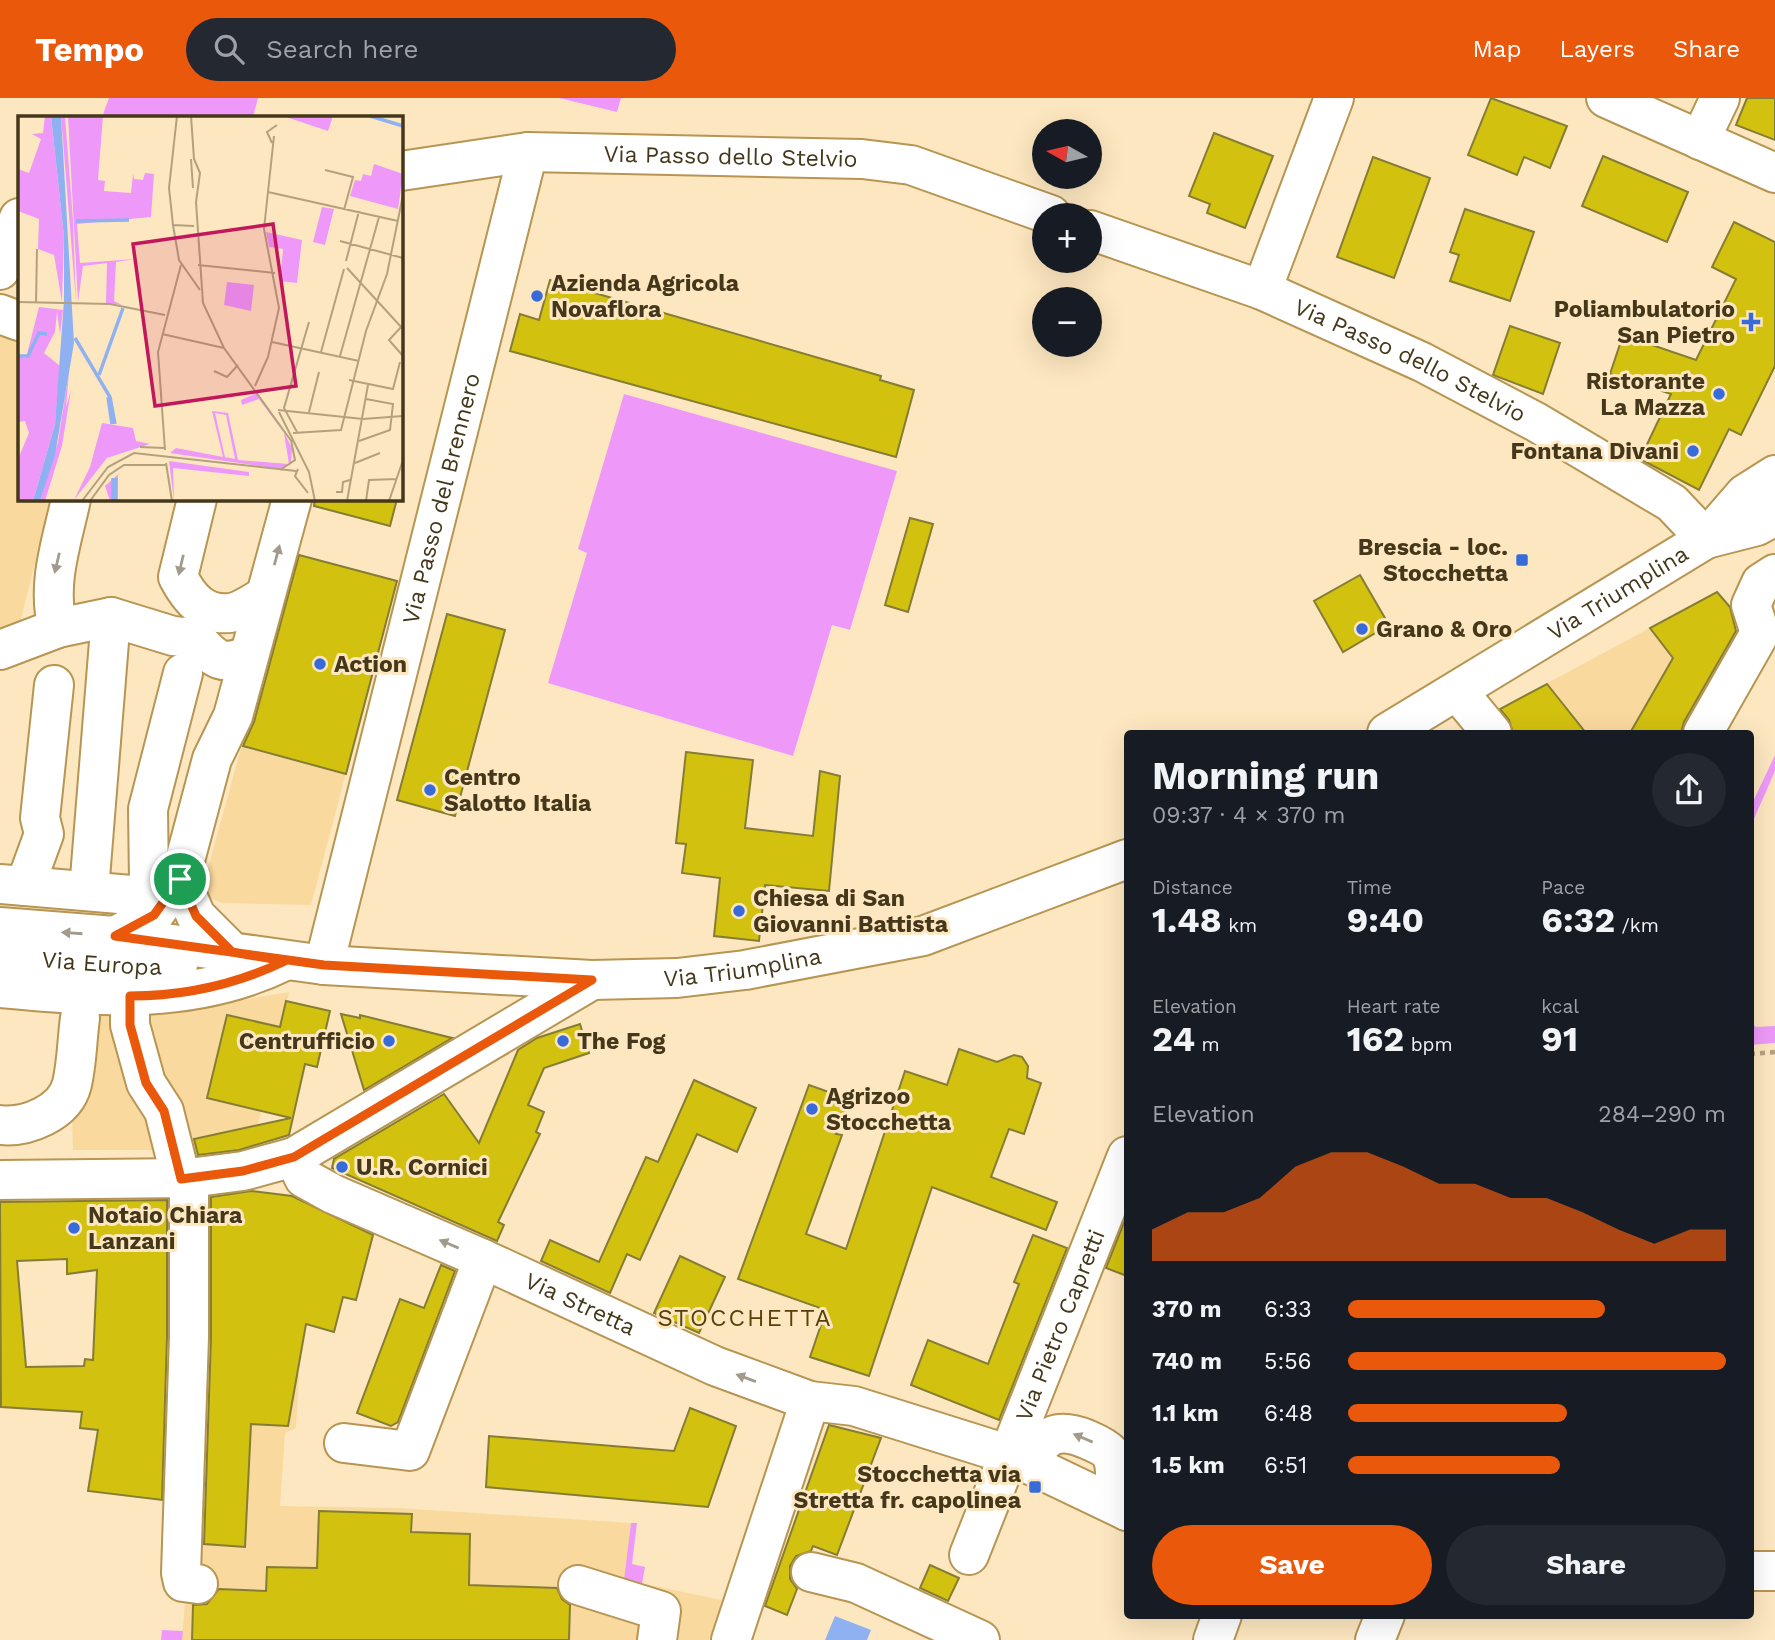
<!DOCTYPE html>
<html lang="en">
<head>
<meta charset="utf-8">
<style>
	:root { --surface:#171b24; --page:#242831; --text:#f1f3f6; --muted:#9ea1a6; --accent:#ea580c }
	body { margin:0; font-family:"Work Sans",sans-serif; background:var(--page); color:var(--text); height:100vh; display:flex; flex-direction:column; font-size:26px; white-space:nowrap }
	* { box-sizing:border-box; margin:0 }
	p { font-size:23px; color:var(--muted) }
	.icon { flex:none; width:38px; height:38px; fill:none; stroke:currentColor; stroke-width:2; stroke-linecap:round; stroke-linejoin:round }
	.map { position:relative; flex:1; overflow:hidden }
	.side { position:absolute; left:1124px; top:632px; width:630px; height:889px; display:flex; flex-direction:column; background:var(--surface); border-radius:7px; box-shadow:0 7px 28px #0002 }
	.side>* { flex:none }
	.needle { width:46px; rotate:278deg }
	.controls { position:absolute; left:1032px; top:21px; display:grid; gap:14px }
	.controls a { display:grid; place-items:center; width:70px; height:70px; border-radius:50%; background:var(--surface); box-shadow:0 7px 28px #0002; font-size:35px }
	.pin { position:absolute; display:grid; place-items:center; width:60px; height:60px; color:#fff; margin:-30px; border:4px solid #fff; border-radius:50%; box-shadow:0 2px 7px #0007 }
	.round { display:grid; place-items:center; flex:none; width:74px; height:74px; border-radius:37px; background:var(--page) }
	.head { display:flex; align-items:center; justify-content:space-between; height:119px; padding:0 28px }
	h1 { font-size:38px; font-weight:700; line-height:52px }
	.metrics { display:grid; grid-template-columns:repeat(3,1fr); gap:10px; height:119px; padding:7px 28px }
	.metrics div { display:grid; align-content:center }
	.metrics b { font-size:35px; font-weight:700 }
	.metrics small { font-size:19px; font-weight:400 }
	.metrics p { font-size:19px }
	.chart { height:196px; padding:14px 28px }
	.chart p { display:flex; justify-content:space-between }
	.chart svg { width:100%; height:126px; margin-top:7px; fill:var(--accent); opacity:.7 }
	.action { display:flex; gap:14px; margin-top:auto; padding:14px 28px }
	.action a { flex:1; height:80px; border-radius:42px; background:var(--accent); color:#fff; font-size:28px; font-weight:700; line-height:80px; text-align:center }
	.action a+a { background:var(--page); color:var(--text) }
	ul { padding:0 28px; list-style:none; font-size:23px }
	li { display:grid; grid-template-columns:112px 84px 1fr; align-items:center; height:52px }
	li i { height:18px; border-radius:9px; background:var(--accent) }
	header { display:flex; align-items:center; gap:42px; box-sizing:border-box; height:98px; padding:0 35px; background:var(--accent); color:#fff }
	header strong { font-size:33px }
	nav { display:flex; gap:38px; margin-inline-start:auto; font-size:24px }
	.search { width:490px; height:63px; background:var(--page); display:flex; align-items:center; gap:18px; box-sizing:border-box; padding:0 24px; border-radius:38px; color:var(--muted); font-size:26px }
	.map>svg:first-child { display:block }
	.built { fill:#f9d99e }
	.green { fill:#ee99f9 }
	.water { fill:#90b1f1 }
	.building { fill:#d2c10f; stroke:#857d34; stroke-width:2; fill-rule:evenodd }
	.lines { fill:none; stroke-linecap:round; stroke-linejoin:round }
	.minor-casing { stroke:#b79552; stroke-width:42 }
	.major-casing { stroke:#b79552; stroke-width:42 }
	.path { stroke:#b4a17e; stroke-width:4.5; stroke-dasharray:5 5; stroke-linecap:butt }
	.minor { stroke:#fff; stroke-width:38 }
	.major { stroke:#fff; stroke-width:38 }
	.oneway { fill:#a29b8c }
	.route-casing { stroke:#fff; stroke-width:14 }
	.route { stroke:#ea580c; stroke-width:9 }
	.poi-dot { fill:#376bda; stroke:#fde7c0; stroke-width:2.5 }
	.labels { text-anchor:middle; stroke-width:6; stroke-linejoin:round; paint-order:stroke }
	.street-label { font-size:23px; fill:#45371a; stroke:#fde7c0 }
	.poi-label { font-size:23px; font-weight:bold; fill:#45371a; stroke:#fde7c0; text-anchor:start }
	.neighbourhood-label { font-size:24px; letter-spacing:2px; fill:#584008; stroke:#fde7c0 }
	.inset-river { fill:none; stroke:#90b1f1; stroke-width:3.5 }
	.inset-road { fill:none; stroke:#b3a17e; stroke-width:2 }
	.view { fill:#c2185b; fill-opacity:0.15; stroke:#c2185b; stroke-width:3.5 }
	.inset-edge { fill:none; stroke:#45371a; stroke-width:3.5 }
</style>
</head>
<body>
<header>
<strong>Tempo</strong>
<div class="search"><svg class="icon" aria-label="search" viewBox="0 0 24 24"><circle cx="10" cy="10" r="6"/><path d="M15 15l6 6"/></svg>Search here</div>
<nav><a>Map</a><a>Layers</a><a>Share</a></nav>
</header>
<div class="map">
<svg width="1775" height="1542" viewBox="0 0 1775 1542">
	<rect width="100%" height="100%" fill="#fde7c0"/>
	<!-- built -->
	<g class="built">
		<path d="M0,225L19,232V401H51L17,537L0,538Z"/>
		<path d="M294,456L397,483L311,807L222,805L208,799L204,785Z"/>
		<path d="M1674,517L1722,576L1684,635H1511L1494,614Z"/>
		<path d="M289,894L252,1052L190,1065L160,1052H73L72,1017L88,997L95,978L101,916L174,914Z"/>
		<path d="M204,1269L299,1277L296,1330L285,1335L280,1408L397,1410L631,1425L625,1482L722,1502L709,1542H182Z"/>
	</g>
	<!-- green -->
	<g class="green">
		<path d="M109,0H258L253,19H102Z"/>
		<path d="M559,0H621L617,14Z"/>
		<path d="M624,296L897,373L850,532L832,527L793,658L548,585L587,455L578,451Z"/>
		<path d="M1775,657V673L1750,730V710Z"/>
		<path d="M1750,923L1756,929L1775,928V945L1750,947Z"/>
		<path d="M631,1425H637L632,1466L645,1469L642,1486L624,1482Z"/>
		<path d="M162,1532L183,1533L182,1542H161Z"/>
	</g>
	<!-- water -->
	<path class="water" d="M835,1518L871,1532L867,1542H825Z"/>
	<!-- building -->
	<g class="building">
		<path d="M1491,0L1567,28L1550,70L1524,59L1517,77L1468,57Z"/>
		<path d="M1747,0H1775V42L1736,27Z"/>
		<path d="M1214,35L1273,58L1245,130L1207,115L1210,106L1189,98Z"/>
		<path d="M1603,58L1688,94L1667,144L1582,108Z"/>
		<path d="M1373,59L1430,80L1394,180L1337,159Z"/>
		<path d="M1465,111L1534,134L1510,203L1450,183L1459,157L1450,154Z"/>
		<path d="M1734,124L1775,144V268L1741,337L1729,331L1699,392L1640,361L1671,296L1610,276L1623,237L1696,262L1736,181L1712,169Z"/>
		<path d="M550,182L881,278L880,282L914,292L896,359L510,253L520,216L539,222Z"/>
		<path d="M1510,228L1560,245L1543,296L1493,277Z"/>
		<path d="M315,401H397L390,428L314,408Z"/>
		<path d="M910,420L933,426L908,514L885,507Z"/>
		<path d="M299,457L397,483L346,676L243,648L254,624Z"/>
		<path d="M1360,477L1389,527L1343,554L1314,503Z"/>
		<path d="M1717,494L1730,509L1736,533L1684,624L1681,635H1630L1673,560L1650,530Z"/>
		<path d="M447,516L505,532L455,718L397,702Z"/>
		<path d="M1547,586L1586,635H1513L1509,622L1500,611Z"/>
		<path d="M686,654L753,662L745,730L813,738L820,673L840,678L829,793L765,787L759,843L714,838L720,780L682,775L686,746L676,745Z"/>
		<path d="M286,903L330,913L317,969L305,966L289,1037L239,1052L198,1057L194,1041L291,1020L207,1000L227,917L280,929Z"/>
		<path d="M341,916L360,920V917L452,940L364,992Z"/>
		<path d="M580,926L589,955L544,970L528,1007L544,1014L536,1034L540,1036L498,1124L504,1127L497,1143L332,1070L334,1061L444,996L479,1045L518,952L537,940Z"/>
		<path d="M959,951L997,964L1014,957L1022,959L1028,968L1027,980L1041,985L1024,1036L1009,1031L991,1079L1057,1104L1046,1132L932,1089L869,1278L810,1259L826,1212L738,1181L809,987L849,1001L836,1036L842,1037L806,1136L846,1151L905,973L947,987Z"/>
		<path d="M694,982L756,1010L737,1054L697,1036L640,1162L627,1156L610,1195L541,1163L550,1142L599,1164L646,1059L658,1064Z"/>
		<path d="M251,1093L292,1098L373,1137L356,1202L343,1199L334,1234L306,1226L288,1328L251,1326L245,1449L204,1446L211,1239V1099Z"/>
		<path d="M167,1102V1239L162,1402L88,1393L98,1332L80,1330L82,1314L1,1309L0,1104ZM67,1161V1176L97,1172L93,1262L85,1261L84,1268L26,1269L17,1163Z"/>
		<path d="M1127,1117V1178L1106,1170Z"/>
		<path d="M1033,1137L1067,1150L999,1322L911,1287L928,1242L988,1266L1019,1186L1014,1184Z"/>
		<path d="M680,1158L725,1179L699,1235L654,1215Z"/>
		<path d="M441,1167L455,1173L398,1324L391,1328L357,1315L400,1201L424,1210Z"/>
		<path d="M690,1310L736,1328L708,1409L486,1389L489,1338L674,1353Z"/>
		<path d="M829,1327L881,1340L837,1457L813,1448L811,1453L796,1458L790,1468V1481L797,1491L787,1517L765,1508Z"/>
		<path d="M319,1413L412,1416L411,1434L470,1436L469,1487L557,1490L562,1501L570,1507L569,1542H192L193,1507L207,1506L219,1491L266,1493L267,1469L317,1470Z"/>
		<path d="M930,1467L959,1480L948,1503L920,1490Z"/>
	</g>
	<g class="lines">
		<defs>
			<g id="minor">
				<path d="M1606,0L1775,75"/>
				<path d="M1700,42L1720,0"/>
				<path id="s1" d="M401,73L528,54L862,61L911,67L1051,117"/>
				<path id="s2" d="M1090,132L1262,192L1422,264L1536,324L1672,405L1706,441"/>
				<path d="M0,172L19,120"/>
				<path d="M1262,192L1334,0"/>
				<path d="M0,216L19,223"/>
				<path d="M197,401L178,479C189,500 203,518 230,515C241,514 256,503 265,498"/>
				<path d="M58,530C46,486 62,444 71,401"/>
				<path d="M0,552L58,530L111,519L173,538L195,540C215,561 220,569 249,557"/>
				<path d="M1458,594L1492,635"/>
				<path d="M1703,635L1760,535L1751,507L1761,485L1775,476"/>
				<path d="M90,780L111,519"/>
				<path d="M180,781L196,818L232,854"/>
				<path d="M0,786L143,798L149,783L148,711L183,575"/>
				<path d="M25,788L44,736L40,720L54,587"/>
				<path d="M115,838L154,817L180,781L212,661L233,618L292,401"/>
				<path id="s3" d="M324,867L528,54"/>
				<path d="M0,890C100,899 193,908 285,863"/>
				<path d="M130,898V927L146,985L164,1013L181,1081"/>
				<path d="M0,1027C26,1030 65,1015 72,986C77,965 77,942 80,920"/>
				<path id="s4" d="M294,1059L304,1080L333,1096L483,1161L715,1268L810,1303L854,1308L1010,1357L1127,1413"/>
				<path d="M189,1080V1239L181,1475L183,1484L198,1486"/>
				<path d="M0,1082L189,1080L243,1073L294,1059L592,882"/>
				<path d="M344,1345L410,1353L483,1161"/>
				<path d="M1030,1366C1042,1337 1057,1329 1086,1341C1093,1344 1105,1349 1110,1355C1118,1367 1113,1380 1117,1393C1119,1399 1124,1406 1127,1413"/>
				<path id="s5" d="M969,1457L1127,1058"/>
				<path d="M1750,1473H1775"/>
				<path d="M811,1474L856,1485L980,1542"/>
				<path d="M578,1487L661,1513L657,1542"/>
				<path d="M731,1542L810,1303"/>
				<path d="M1213,1542L1222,1517"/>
				<path d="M1375,1542L1385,1517"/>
			</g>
			<g id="major">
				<path d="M1706,441L1757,428L1775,418"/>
				<path id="s6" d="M1387,635L1706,441L1745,396L1775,377"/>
				<path id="s7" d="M0,829L115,838L324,867L592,882L677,880L745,872L923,838L1127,761"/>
				<path id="s8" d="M0,858L148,869L178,867"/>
			</g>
		</defs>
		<!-- minor casing -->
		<use href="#minor" class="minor-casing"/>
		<!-- major casing -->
		<use href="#major" class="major-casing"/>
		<!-- path -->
		<path class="path" d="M1750,956L1775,954"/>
		<!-- minor -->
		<use href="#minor" class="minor"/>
		<!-- major -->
		<use href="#major" class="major"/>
	</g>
	<!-- one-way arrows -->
	<defs><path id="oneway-solid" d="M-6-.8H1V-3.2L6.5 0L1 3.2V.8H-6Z" transform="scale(1.75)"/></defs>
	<g class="oneway">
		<use href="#oneway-solid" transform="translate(277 457) rotate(-75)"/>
		<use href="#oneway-solid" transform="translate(57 465) rotate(103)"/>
		<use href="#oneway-solid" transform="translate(181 467) rotate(103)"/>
		<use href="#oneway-solid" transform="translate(72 835) rotate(-176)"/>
		<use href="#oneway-solid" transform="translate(449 1146) rotate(-157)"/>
		<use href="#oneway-solid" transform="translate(746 1280) rotate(-160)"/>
		<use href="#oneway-solid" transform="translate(1083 1340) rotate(-157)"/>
	</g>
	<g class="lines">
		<defs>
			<path id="route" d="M180,781L196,818L232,854L285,863C237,886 184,898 130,898V927L146,985L164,1013L181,1081L243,1073L294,1059L592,882L324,867L115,838L154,817L180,781"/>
		</defs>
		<!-- route casing -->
		<use href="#route" class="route-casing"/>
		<!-- route -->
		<use href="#route" class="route"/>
	</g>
	<!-- markers -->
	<g class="poi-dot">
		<circle cx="537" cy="198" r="7"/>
		<path d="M1747.5 213.5h7v7h7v7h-7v7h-7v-7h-7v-7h7z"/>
		<circle cx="1719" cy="296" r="7"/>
		<circle cx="1693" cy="353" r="7"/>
		<rect x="1515" y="455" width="14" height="14" rx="3.5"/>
		<circle cx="1362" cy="531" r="7"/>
		<circle cx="320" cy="566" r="7"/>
		<circle cx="430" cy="692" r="7"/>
		<circle cx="739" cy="813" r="7"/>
		<circle cx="389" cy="943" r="7"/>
		<circle cx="563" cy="943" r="7"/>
		<circle cx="812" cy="1011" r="7"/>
		<circle cx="342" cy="1069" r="7"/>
		<circle cx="74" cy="1130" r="7"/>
		<rect x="1028" y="1382" width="14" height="14" rx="3.5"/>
	</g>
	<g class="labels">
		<!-- street labels -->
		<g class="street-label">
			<text dy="8" stroke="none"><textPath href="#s1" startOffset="331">Via Passo dello Stelvio</textPath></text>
			<text dy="8" stroke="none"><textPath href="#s2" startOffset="346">Via Passo dello Stelvio</textPath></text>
			<text dy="8" stroke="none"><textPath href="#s3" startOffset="481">Via Passo del Brennero</textPath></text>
			<text dy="8" stroke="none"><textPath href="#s6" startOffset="270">Via Triumplina</textPath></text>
			<text dy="8" stroke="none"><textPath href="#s8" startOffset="102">Via Europa</textPath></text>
			<text dy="8" stroke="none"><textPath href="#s7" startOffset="746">Via Triumplina</textPath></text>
			<text dy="8" stroke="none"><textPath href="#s4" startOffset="327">Via Stretta</textPath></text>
			<text dy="8" stroke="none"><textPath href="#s5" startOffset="247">Via Pietro Capretti</textPath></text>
		</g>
		<!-- poi labels -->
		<g class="poi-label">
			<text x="551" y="193">Azienda Agricola<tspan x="551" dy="26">Novaflora</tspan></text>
			<text x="1735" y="219" text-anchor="end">Poliambulatorio<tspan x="1735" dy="26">San Pietro</tspan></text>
			<text x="1705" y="291" text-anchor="end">Ristorante<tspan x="1705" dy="26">La Mazza</tspan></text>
			<text x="1679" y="361" text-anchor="end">Fontana Divani</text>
			<text x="1508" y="457" text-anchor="end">Brescia - loc.<tspan x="1508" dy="26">Stocchetta</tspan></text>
			<text x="1376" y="539">Grano &amp; Oro</text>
			<text x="334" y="574">Action</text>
			<text x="444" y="687">Centro<tspan x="444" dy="26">Salotto Italia</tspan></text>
			<text x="753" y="808">Chiesa di San<tspan x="753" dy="26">Giovanni Battista</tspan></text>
			<text x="375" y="951" text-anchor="end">Centrufficio</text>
			<text x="577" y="951">The Fog</text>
			<text x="826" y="1006">Agrizoo<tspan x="826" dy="26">Stocchetta</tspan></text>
			<text x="356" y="1077">U.R. Cornici</text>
			<text x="88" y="1125">Notaio Chiara<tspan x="88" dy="26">Lanzani</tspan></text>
			<text x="1021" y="1384" text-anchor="end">Stocchetta via<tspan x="1021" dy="26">Stretta fr. capolinea</tspan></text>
		</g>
		<!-- neighbourhood labels -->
		<g class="neighbourhood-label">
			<text x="745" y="1228">STOCCHETTA</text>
		</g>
	</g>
	<!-- overview -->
	<g transform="translate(18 18)">
		<rect width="385" height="385" fill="#fde7c0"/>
		<path d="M27,0H33L46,121L44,186L36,139L20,133L21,103L0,95V53L11,57L23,23L14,18L25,17ZM43,0H47L55,104L58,186ZM50,0H85L80,64L87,65L86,75L113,77L115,58L116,63L125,64L127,57L136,58L133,101L59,108L62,147L118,143L98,146L96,185L104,189L88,187L89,147L65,150L60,186ZM265,0H315L310,15ZM356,48L385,58L380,93L332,80L337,64L343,65L345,58L353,60ZM304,91L316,93L307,129L295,126ZM248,116L284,124L279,167L262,165L265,133L251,131ZM209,166L236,169L233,195L206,189ZM21,191L45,194L42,218L39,196L37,216L26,237L42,250L37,308L15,385H0V343L11,317L7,305L0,306V241L8,242ZM51,256L48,291L53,274L44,330L27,385H22L40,326ZM239,277L249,290L268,320L274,332L273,348L262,353L152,337L158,332L205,341L194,295L210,297L220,344L271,348L266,317L241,283L224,289L223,284ZM197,297L208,299L217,343L207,341ZM84,307L115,312L118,325L132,328L89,342L56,384L72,351ZM151,345L231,356V360L155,352L156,385ZM105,354L100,358L99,385H92L87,370Z" fill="#ee99f9" fill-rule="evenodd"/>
		<path d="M33,0H43L56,227L37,339L22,385H15L37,308L46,184V121Z" fill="#90b1f1"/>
		<path class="inset-river" d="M352,0L385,10M58,105L111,104M57,222L92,281L97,308M0,240H10L21,217L29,218M81,259L105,192M90,281L94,308M95,385V362M98,385V362"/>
		<path class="inset-road" d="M159,0L151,72L155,109L161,144L182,174M173,0L176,43L182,57L178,86L185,187L206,232L274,326M254,27L249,16L259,9M173,43L175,72M307,54L335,61L326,94M250,76L380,105M155,109L176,110M322,125L385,142M328,145L341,95M180,149L257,157M329,152L385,213M0,186L92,188L147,199M18,187L19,133M385,209L371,224L385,240M144,218L206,232M254,226L341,245M303,236L326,153M322,240L361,101M196,255L209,261L220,249M331,264L375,273L382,246M237,270L250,241L261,192L246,113L256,20M260,294L345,303L385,300M261,296L291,356L297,385M291,296L301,256M279,316L266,292L291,206M275,317L323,314L348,215L369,158L385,79M341,325L372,314L375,288L348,283M122,331L147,332M147,334L140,236L163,149M148,347L154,385M337,347L362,337M280,353L277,360L290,377M262,354L277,344L273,324M318,376H324L325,366L332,364M64,385L90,351L116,337L278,355M72,385L91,359L106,349H148M329,385L350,269M348,385L351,364L378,363M371,385L385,344"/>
		<path class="view" d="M255,108L278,270L137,290L115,128Z"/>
		<rect width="385" height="385" class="inset-edge"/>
	</g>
</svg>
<div class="controls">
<a><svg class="needle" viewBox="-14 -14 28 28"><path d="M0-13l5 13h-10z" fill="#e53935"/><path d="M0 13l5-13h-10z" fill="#9ea1a6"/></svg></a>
<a>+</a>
<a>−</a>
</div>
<div class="pin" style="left:180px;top:781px;background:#1e9e55"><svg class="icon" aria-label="arrive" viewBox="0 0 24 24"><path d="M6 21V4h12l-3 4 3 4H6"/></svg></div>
<section class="side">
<div class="head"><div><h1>Morning run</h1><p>09:37 · 4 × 370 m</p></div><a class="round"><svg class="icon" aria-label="share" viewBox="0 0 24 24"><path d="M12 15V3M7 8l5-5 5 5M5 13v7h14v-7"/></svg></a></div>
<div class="metrics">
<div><p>Distance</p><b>1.48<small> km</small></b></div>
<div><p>Time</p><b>9:40</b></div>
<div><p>Pace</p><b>6:32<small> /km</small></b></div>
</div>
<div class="metrics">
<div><p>Elevation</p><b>24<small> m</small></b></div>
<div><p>Heart rate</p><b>162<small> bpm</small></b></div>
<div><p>kcal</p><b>91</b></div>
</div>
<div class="chart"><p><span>Elevation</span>284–290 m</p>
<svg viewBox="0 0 160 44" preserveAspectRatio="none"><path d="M0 44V33L10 27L20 27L30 22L40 11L50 6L60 6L70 11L80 17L90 17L100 22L110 22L120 27L130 33L140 38L150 33L160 33V44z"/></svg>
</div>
<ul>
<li><b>370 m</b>6:33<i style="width:68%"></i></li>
<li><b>740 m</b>5:56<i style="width:100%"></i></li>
<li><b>1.1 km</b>6:48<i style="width:58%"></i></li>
<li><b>1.5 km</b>6:51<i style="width:56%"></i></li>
</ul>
<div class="action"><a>Save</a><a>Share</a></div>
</section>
</div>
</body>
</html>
